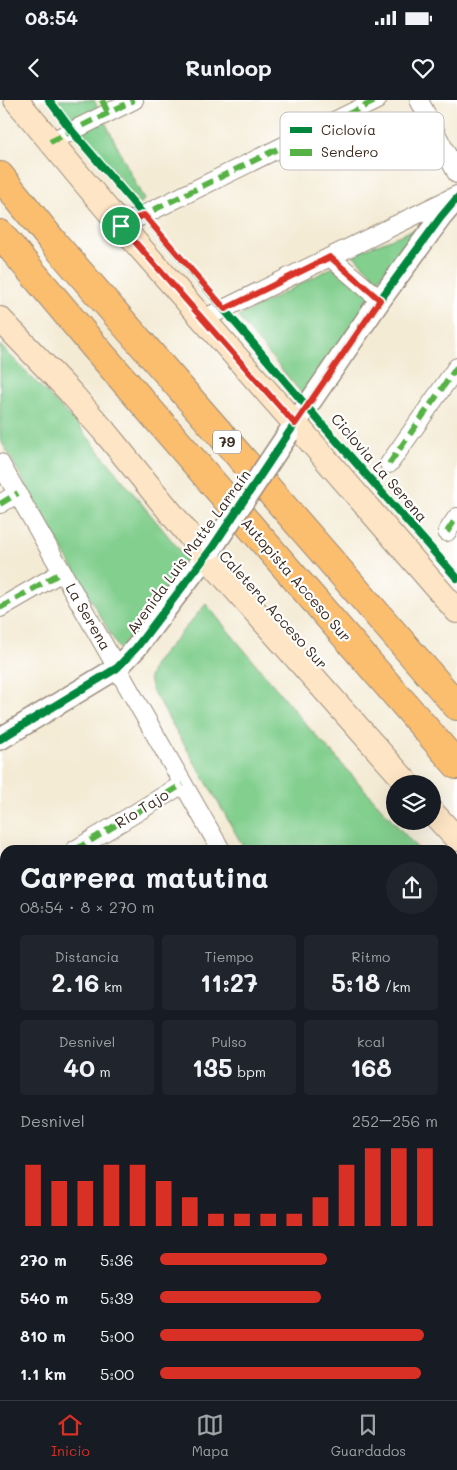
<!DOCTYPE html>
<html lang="es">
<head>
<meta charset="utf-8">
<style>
	:root { --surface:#171b24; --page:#20242c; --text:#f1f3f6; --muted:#9ea1a6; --line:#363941; --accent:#d93025 }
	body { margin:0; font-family:Mali,sans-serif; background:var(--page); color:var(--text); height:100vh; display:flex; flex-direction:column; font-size:19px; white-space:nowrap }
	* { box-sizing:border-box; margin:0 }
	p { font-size:16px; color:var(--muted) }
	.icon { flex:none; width:28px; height:28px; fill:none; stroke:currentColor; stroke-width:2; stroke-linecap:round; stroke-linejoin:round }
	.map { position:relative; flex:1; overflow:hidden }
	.drawer { position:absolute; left:0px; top:745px; width:458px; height:555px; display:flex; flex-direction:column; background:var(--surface); border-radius:15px 15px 0 0; box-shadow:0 5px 20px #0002 }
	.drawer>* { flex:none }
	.fabs { position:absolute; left:386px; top:675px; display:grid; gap:10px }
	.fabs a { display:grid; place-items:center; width:55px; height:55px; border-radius:50%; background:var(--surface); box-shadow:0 5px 20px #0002; font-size:25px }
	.pin { position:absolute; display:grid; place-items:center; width:42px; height:42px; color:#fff; margin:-21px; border:2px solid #fff; border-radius:50%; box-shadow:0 1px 5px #0007 }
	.round { display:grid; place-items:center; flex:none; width:52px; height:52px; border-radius:26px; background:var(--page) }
	.summary { display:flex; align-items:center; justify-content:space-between; height:85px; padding:0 20px }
	h1 { font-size:28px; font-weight:700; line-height:38px }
	.metrics { display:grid; grid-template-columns:repeat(3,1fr); gap:8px; height:85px; padding:5px 20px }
	.metrics div { display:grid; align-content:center; border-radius:5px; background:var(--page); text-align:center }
	.metrics b { font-size:25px; font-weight:700 }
	.metrics small { font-size:14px; font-weight:400 }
	.metrics p { font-size:14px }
	.chart { height:140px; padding:10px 20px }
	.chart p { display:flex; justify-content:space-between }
	.chart svg { width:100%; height:90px; margin-top:5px; stroke:var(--accent); stroke-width:6 }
	ul { padding:0 20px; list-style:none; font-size:16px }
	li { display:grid; grid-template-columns:80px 60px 1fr; align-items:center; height:38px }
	li i { height:12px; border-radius:6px; background:var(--accent) }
	.status { display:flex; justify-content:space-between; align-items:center; height:35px; padding:0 25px; background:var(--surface); direction:ltr }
	.status svg { height:14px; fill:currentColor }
	header { display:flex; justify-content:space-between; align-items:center; height:65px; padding:0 20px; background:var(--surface); font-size:22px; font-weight:700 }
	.menu { display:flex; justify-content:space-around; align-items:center; height:70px; border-top:1px solid var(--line); background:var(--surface); font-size:14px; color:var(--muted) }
	.menu a { display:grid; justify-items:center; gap:2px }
	.menu .selected { color:var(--accent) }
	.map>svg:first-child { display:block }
	.green { fill:#82cf8e; stroke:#5e7c56 }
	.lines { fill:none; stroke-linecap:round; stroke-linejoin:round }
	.minor-casing { stroke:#988a7a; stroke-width:20 }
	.tertiary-casing { stroke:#988a7a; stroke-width:24 }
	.secondary-casing { stroke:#988a7a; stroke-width:26 }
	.motorway-casing { stroke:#988a7a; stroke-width:30 }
	.minor { stroke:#fff; stroke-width:18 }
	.tertiary { stroke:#fff; stroke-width:21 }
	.secondary { stroke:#fde5c5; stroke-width:24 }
	.motorway { stroke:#fbbd6e; stroke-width:28 }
	.tertiary-bridge-casing { stroke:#988a7a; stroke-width:24; stroke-linecap:butt }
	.tertiary-bridge { stroke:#fff; stroke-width:21 }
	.quiet { stroke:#57b245; stroke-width:6; stroke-dasharray:12 6; stroke-linecap:butt }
	.cycleway-casing { stroke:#fff; stroke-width:11 }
	.cycleway { stroke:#00873e; stroke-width:8 }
	.route-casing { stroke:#fff; stroke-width:10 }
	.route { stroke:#d93025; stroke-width:6 }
	.labels { text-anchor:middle; stroke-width:4.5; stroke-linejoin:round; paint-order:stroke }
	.shield { fill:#fff; stroke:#766a62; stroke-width:1 }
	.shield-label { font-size:14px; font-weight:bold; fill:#3b2a1e }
	.street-label { font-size:15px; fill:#3b2a1e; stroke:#fff }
	.key { fill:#fff; stroke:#c4bfbc; stroke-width:1 }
	.key-label { font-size:14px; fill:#3b2a1e }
</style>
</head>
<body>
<div class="status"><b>08:54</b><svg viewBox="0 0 49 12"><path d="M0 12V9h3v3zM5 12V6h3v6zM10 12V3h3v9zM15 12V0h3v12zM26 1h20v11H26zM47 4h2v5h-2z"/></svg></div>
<header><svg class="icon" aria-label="back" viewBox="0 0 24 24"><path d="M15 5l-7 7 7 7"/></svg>Runloop<svg class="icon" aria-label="heart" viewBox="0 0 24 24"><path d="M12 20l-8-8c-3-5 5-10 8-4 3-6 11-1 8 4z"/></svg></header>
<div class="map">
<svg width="457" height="1300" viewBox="0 0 457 1300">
	<rect width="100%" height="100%" fill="#fff"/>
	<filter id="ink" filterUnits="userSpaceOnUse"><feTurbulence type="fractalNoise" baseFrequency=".02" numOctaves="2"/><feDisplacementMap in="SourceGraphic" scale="10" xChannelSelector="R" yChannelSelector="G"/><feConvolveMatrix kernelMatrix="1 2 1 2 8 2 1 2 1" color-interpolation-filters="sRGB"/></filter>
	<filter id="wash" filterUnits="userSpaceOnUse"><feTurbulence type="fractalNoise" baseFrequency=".0096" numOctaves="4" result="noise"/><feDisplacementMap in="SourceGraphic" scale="20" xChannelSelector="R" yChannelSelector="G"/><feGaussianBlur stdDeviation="1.12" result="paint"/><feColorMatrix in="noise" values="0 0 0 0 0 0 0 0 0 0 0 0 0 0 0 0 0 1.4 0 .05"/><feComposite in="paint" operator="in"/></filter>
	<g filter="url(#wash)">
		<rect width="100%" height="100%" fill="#f4ebd5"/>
		<!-- green -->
		<g class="green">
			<path d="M57,0H94L144,100L140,104Z"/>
			<path d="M416,129L378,180L352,154Z"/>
			<path d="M333,167L374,199L303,295L238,217Z"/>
			<path d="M0,245L77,324L190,463L127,551L119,549L0,339Z"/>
			<path d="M206,504L309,628L331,652H333L339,661L419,750H245L214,695L152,590L149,578L154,564Z"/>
			<path d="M453,787L457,792V1084L452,1082Z"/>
		</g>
	</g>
	<g filter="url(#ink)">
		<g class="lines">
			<defs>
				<g id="minor">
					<path d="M419,0L457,74"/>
					<path d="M50,42L134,0"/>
					<path d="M121,126L377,0"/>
					<path d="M330,157L380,200"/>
					<path d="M203,219L457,95"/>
					<path d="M0,363L221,750"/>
					<path d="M389,364L457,267"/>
					<path d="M0,404L18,393"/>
					<path d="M447,432L457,417"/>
					<path d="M0,508L62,472"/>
					<path d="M75,750L183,684"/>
					<path d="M0,796L5,793"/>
					<path d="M0,927L5,924"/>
					<path d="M0,989L5,998"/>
					<path d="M0,1061L5,1058"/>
					<path d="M452,1099L457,1101"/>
					<path d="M0,1194L5,1191"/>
					<path d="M452,1196L457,1192"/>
					<path d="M42,1300L50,1295"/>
					<path d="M286,1300L294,1295"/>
				</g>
				<g id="tertiary">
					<path d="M288,334L380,200L441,117L457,98"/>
					<path d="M0,639L117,568L136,548L212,448"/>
				</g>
				<g id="secondary">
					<path d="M16,0L121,126L305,335L457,511"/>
					<path d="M0,219L70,292L104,331L206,456L408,684"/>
					<path d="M432,712L457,739"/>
				</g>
				<g id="motorway">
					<path d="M0,76L54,143L457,606"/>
					<path d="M0,134L94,246L457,665"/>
				</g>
			</defs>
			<!-- minor casing -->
			<use href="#minor" class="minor-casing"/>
			<!-- tertiary casing -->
			<use href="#tertiary" class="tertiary-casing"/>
			<!-- secondary casing -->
			<use href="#secondary" class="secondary-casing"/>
			<!-- motorway casing -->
			<use href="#motorway" class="motorway-casing"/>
			<!-- minor -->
			<use href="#minor" class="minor"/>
			<!-- tertiary -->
			<use href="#tertiary" class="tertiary"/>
			<!-- secondary -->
			<use href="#secondary" class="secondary"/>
			<!-- motorway -->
			<use href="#motorway" class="motorway"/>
			<defs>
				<path id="tertiary-bridge" d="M212,448L288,334"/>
			</defs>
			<!-- tertiary-bridge casing -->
			<use href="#tertiary-bridge" class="tertiary-bridge-casing"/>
			<!-- tertiary-bridge -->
			<use href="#tertiary-bridge" class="tertiary-bridge"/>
			<!-- quiet -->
			<g class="quiet">
				<path d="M102,0L108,13"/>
				<path d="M50,42L134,0"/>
				<path d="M121,126L377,0"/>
				<path d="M389,364L457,267"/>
				<path d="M0,404L18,393"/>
				<path d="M447,432L457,417"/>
				<path d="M0,508L62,472"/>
				<path d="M75,750L183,684"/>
				<path d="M0,796L5,793"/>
				<path d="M0,927L5,924"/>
				<path d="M0,989L5,998"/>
				<path d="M0,1061L5,1058"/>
				<path d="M0,1194L5,1191"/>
				<path d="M283,1295L286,1300"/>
				<path d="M42,1300L50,1295"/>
			</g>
			<defs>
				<g id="cycleway">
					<path d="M49,0L72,31L320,322L457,478"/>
					<path d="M0,639L117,568L136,548L212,448L288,334L380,200L441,117L457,98"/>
				</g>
			</defs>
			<!-- cycleway casing -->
			<use href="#cycleway" class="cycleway-casing"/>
			<!-- cycleway -->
			<use href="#cycleway" class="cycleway"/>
		</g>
	</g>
	<g class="lines" filter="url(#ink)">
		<defs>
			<path id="route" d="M144,115L225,209L330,157L380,200L295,324L121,126Z"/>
		</defs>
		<!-- route casing -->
		<use href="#route" class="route-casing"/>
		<!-- route -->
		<use href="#route" class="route"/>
	</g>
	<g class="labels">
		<!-- shield labels -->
		<rect class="shield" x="213" y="330.5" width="28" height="23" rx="4"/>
		<g class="shield-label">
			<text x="227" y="347">79</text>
		</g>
		<!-- street labels -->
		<g class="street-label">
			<text transform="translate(379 368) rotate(49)" y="5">Ciclovìa La Serena</text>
			<text transform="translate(189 452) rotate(-54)" y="5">Avenida Luis Matte Larraín</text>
			<text transform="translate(296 480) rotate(49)" y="5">Autopista Acceso Sur</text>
			<text transform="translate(273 510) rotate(48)" y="5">Caletera Acceso Sur</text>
			<text transform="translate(88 517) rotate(60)" y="5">La Serena</text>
			<text transform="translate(142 709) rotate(-32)" y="5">Río Tajo</text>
		</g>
	</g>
	<!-- legend -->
	<rect x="280" y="12" width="164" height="58" rx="8" class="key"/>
	<rect x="290" y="27" width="22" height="6" fill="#00873e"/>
	<rect x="290" y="49" width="22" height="7" fill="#57b245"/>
	<g class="key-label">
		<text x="321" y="35">Ciclovía</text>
		<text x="321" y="57">Sendero</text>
	</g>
</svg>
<div class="fabs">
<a><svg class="icon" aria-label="layers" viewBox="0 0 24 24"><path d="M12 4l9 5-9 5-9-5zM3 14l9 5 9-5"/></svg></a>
</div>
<div class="pin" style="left:121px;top:126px;background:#1e9e55"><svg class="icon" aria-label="arrive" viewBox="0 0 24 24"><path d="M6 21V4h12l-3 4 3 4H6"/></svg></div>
<section class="drawer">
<div class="summary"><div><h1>Carrera matutina</h1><p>08:54 · 8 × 270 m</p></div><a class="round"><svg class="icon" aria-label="share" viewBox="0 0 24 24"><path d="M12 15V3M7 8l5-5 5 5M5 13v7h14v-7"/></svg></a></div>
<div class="metrics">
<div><p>Distancia</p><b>2.16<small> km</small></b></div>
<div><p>Tiempo</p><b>11:27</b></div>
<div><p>Ritmo</p><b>5:18<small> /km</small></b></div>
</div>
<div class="metrics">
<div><p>Desnivel</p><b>40<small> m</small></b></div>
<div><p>Pulso</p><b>135<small> bpm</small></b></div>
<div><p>kcal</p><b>168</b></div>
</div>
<div class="chart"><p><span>Desnivel</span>252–256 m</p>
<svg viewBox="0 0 160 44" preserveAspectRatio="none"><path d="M5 44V14M15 44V22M25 44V22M35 44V14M45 44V14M55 44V22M65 44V30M75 44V38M85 44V38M95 44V38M105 44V38M115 44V30M125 44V14M135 44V6M145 44V6M155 44V6"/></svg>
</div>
<ul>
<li><b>270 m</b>5:36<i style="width:60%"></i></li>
<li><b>540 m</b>5:39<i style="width:58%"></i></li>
<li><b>810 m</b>5:00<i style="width:95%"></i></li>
<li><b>1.1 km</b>5:00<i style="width:94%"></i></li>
</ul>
</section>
</div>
<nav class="menu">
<a class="selected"><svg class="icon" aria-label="home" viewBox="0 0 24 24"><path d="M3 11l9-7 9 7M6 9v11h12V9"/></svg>Inicio</a>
<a><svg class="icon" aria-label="map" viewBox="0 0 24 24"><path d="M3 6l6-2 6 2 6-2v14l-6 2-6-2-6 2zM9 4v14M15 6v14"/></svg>Mapa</a>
<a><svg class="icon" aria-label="saved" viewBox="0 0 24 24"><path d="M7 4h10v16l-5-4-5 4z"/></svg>Guardados</a>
</nav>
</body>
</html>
